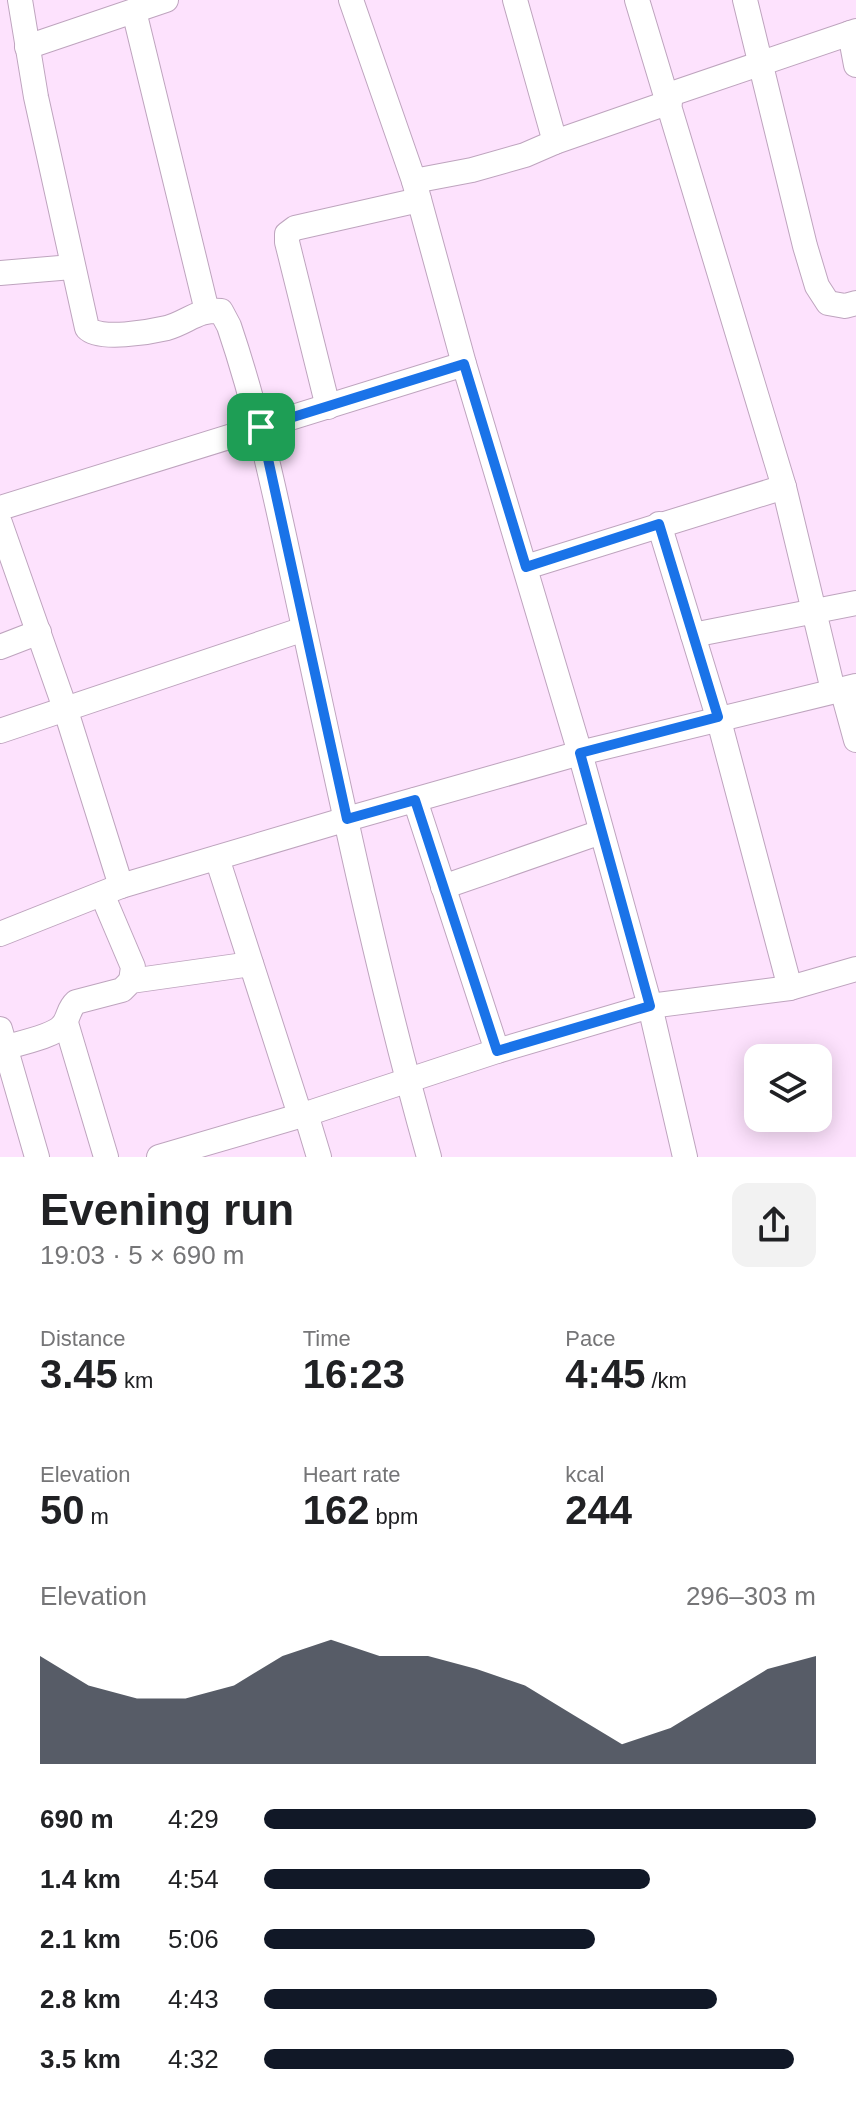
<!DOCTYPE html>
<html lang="en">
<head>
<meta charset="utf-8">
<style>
	:root { --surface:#fff; --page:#f2f2f2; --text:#202124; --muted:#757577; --accent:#111827 }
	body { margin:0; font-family:Helvetica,sans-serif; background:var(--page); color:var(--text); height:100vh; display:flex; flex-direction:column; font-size:30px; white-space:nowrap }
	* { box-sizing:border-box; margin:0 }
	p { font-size:26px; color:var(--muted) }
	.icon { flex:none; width:44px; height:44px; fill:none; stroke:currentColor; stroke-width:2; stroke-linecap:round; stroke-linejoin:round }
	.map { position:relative; height:1157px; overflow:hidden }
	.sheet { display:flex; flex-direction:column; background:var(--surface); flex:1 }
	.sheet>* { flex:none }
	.buttons { position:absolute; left:744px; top:1044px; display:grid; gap:16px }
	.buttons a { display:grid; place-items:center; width:88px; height:88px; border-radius:16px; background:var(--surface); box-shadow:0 4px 20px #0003; font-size:40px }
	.pin { position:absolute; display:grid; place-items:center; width:68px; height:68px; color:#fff; margin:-34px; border-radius:16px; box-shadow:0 4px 12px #0006 }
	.round { display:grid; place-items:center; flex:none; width:84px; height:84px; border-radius:16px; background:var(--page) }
	.head { display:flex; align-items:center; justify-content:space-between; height:136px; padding:0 40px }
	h1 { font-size:44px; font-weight:600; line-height:60px }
	.stats { display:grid; grid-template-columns:repeat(3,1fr); gap:12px; height:136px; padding:8px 40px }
	.stats div { display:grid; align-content:center }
	.stats b { font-size:40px; font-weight:600 }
	.stats small { font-size:22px; font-weight:400 }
	.stats p { font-size:22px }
	.chart { height:224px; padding:16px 40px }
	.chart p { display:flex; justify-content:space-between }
	.chart svg { width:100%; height:144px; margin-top:8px; fill:var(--accent); opacity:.7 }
	ul { padding:0 40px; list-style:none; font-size:26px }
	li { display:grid; grid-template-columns:128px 96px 1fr; align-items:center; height:60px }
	li i { height:20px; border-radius:10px; background:var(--accent) }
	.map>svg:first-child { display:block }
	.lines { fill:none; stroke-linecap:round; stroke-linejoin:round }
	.minor-casing { stroke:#bea4be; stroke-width:26 }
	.minor { stroke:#fff; stroke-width:24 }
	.route-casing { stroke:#fff; stroke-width:16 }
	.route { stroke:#1a73e8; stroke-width:10 }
</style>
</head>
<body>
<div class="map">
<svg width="856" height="1157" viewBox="0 0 856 1157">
	<rect width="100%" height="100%" fill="#fde2fd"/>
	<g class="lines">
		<defs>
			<g id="minor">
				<path d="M20,0L36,97L87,328C99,341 150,332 167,328C188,322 198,309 221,311L229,326C263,426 282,529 305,632C343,807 380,984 429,1157"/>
				<path d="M351,0L414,181L464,364L580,753L650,1006L685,1157"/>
				<path d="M515,0L555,142"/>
				<path d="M637,0L784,487L833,690"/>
				<path d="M745,0L805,246L817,286L828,303L845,306L856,303"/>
				<path d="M134,11L207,311"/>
				<path d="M850,33L856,65"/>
				<path d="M27,47L166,0"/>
				<path d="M668,95L856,31"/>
				<path d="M414,181L472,170L525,155L555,142L670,102"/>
				<path d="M0,273L72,267"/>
				<path d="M328,407L287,242V234L295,228L419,200"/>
				<path d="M0,508L464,364"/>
				<path d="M0,523L66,711L121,886"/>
				<path d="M659,524L718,717L790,988"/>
				<path d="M526,567L784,487"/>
				<path d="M693,635L856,603"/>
				<path d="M0,647L39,632"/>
				<path d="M842,689L856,740"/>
				<path d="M0,731L304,629"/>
				<path d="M415,800L497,1051"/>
				<path d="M217,858L300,1115"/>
				<path d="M443,887L601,832"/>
				<path d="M102,894L133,967L131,981"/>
				<path d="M0,934L121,886L347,819L580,753L856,686"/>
				<path d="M66,1023L106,1157"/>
				<path d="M0,1029L37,1157"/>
				<path d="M0,1049C15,1044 54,1037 63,1025C69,1018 68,1009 76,1002L122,990L131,981L251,964"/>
				<path d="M306,1114L319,1157"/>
				<path d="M159,1157L306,1114L497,1051L650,1006L790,988L856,969"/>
			</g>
		</defs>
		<!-- minor casing -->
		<use href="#minor" class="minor-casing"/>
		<!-- minor -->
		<use href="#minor" class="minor"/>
	</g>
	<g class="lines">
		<defs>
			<path id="route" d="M464,364L526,567L659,524L718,717L580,753L650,1006L497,1051L415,800L347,819L261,427Z"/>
		</defs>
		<!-- route casing -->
		<use href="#route" class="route-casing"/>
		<!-- route -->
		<use href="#route" class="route"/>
	</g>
</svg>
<div class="buttons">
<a><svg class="icon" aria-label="layers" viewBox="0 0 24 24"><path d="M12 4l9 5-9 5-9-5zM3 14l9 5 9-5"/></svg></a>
</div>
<div class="pin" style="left:261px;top:427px;background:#1e9e55"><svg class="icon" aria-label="arrive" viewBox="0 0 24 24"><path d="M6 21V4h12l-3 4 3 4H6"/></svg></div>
</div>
<section class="sheet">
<div class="head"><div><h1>Evening run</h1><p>19:03 · 5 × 690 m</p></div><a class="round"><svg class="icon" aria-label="share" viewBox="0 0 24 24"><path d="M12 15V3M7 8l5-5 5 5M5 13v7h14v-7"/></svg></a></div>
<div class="stats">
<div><p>Distance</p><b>3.45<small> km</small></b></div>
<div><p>Time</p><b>16:23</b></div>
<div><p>Pace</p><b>4:45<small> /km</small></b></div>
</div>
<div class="stats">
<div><p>Elevation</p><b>50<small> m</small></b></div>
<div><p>Heart rate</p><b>162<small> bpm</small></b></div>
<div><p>kcal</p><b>244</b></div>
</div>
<div class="chart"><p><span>Elevation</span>296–303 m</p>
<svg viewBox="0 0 160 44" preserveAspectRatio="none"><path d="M0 44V11L10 20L20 24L30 24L40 20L50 11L60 6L70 11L80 11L90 15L100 20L110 29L120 38L130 33L140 24L150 15L160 11V44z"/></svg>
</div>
<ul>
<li><b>690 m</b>4:29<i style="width:100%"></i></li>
<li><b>1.4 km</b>4:54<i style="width:70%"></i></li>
<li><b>2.1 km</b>5:06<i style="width:60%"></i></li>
<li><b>2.8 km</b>4:43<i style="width:82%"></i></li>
<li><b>3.5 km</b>4:32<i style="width:96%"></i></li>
</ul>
</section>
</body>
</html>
